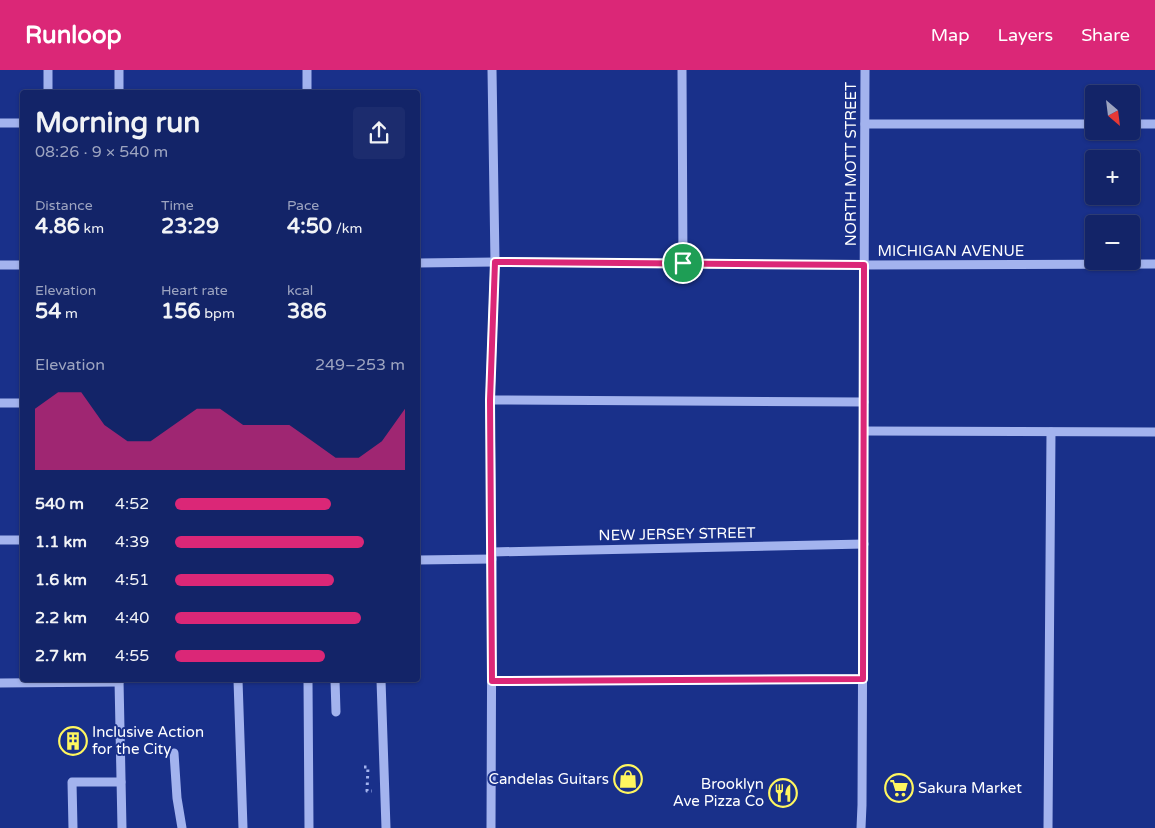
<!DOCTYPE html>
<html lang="en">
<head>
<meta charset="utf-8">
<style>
	:root { --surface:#132468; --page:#1c2c6e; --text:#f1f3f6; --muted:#9da4c0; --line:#32417c; --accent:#db2777 }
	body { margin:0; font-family:"Varela Round",sans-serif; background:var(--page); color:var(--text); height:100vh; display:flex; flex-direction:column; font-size:19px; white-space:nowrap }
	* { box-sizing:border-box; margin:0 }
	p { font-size:16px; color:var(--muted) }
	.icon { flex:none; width:28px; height:28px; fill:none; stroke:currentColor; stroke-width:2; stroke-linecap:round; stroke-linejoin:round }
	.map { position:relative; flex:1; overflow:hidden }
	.drawer { position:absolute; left:20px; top:20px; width:400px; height:592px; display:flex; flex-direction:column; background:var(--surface); border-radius:5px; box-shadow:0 1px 4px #0004,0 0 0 1px var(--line) }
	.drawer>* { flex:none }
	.needle { width:32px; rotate:152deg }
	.fabs { position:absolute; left:1085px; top:15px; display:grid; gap:10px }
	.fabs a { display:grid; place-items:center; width:55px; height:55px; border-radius:5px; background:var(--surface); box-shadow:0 1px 4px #0004,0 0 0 1px var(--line); font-size:25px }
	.pin { position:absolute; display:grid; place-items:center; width:42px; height:42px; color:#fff; margin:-21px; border:2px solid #fff; border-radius:50%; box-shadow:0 1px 5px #0007 }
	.round { display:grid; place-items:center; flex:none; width:52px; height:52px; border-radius:5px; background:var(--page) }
	.summary { display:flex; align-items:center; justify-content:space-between; height:85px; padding:0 15px }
	h1 { font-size:28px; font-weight:700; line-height:38px }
	.metrics { display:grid; grid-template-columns:repeat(3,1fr); gap:8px; height:85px; padding:5px 15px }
	.metrics div { display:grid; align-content:center }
	.metrics b { font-size:21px; font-weight:700 }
	.metrics small { font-size:14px; font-weight:400 }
	.metrics p { font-size:14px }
	.chart { height:140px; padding:10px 15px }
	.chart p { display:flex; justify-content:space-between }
	.chart svg { width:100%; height:90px; margin-top:5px; fill:var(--accent); opacity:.7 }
	ul { padding:0 15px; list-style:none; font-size:16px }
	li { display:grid; grid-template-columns:80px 60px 1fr; align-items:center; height:38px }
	li i { height:12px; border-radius:6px; background:var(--accent) }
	header { display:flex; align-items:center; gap:30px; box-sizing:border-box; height:70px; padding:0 25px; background:var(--accent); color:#fff }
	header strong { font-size:24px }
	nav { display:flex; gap:28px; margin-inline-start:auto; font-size:18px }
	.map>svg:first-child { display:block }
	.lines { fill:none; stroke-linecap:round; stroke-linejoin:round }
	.path { stroke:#a3b3ee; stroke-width:3; stroke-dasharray:2.5 4; stroke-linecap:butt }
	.minor { stroke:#a3b3ee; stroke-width:9 }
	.route-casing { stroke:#fff; stroke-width:10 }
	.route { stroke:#db2777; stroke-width:6 }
	.labels { text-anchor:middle; stroke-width:4; stroke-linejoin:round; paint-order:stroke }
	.street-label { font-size:15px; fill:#fff; stroke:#19308a }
	.poi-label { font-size:15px; fill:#fff; stroke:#19308a; text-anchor:start }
</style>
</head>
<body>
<header>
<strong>Runloop</strong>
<nav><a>Map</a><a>Layers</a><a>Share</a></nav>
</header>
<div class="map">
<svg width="1155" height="758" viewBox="0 0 1155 758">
	<rect width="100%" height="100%" fill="#19308a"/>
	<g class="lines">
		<!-- path -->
		<path class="path" d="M364,697H368L367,721H372"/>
		<!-- minor -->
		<g class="minor">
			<path d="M48,0V22"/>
			<path d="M119,0V22"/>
			<path d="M682,0L683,193"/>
			<path d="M307,22V0"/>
			<path d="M0,53H22"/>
			<path d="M865,54H1094"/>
			<path d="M1131,54H1155"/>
			<path d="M418,193L495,192L864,195L1155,194"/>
			<path d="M0,195H22"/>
			<path d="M490,330L864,332"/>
			<path d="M0,333H22"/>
			<path d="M864,361L1155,362"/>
			<path d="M0,470H22"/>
			<path d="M492,482L864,474"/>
			<path d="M418,490L492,489"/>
			<path d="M119,610L122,758"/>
			<path d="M238,610L243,758"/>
			<path d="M308,610L309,758"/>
			<path d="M335,610L336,642"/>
			<path d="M381,610L386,758"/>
			<path d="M492,611L863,609"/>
			<path d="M0,613L119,612"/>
			<path d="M174,683L177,728L182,758"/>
			<path d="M73,758L72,712H121"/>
			<path d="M491,758L492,489L490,330L495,192L492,0"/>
			<path d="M861,758L862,735L865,0"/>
			<path d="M1048,758L1051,362"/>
		</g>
	</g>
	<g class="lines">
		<defs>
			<path id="route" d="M495,192L864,195L863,609L492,611L490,330Z"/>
		</defs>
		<!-- route casing -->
		<use href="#route" class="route-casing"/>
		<!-- route -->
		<use href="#route" class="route"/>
	</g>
	<!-- icons -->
	<defs>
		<symbol id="building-ring" viewBox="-11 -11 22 22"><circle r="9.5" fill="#19308a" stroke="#fff65f" stroke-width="1.5"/><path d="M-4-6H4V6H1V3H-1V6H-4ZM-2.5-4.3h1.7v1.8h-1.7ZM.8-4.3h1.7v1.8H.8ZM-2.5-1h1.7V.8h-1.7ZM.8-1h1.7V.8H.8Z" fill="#fff65f"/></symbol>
		<symbol id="shop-ring" viewBox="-11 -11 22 22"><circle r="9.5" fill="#19308a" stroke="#fff65f" stroke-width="1.5"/><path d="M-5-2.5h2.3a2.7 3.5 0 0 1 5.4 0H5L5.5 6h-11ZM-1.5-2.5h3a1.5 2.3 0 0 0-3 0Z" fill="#fff65f"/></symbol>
		<symbol id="supermarket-ring" viewBox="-11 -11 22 22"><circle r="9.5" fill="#19308a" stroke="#fff65f" stroke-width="1.5"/><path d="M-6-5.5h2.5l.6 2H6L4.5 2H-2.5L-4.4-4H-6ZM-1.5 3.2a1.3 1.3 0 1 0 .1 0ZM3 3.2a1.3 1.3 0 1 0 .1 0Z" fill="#fff65f"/></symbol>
		<symbol id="restaurant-ring" viewBox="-11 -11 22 22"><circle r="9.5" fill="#19308a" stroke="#fff65f" stroke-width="1.5"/><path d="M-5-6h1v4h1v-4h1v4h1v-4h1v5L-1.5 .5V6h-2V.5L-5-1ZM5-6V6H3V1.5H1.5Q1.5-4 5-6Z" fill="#fff65f"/></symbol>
	</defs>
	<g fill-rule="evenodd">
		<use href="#building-ring" x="57" y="655" width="32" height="32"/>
		<use href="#shop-ring" x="612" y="693" width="32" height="32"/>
		<use href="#supermarket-ring" x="883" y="702" width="32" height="32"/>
		<use href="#restaurant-ring" x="767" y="707" width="32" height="32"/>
	</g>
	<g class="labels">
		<!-- street labels -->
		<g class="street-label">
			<text transform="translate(851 94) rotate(-90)" y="5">NORTH MOTT STREET</text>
			<text x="951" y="186">MICHIGAN AVENUE</text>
			<text transform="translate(677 464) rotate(-1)" y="5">NEW JERSEY STREET</text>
		</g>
		<!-- poi labels -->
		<g class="poi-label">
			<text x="92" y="667">Inclusive Action<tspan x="92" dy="17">for the City</tspan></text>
			<text x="609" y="714" text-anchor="end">Candelas Guitars</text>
			<text x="764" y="719" text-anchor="end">Brooklyn<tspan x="764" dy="17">Ave Pizza Co</tspan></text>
			<text x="918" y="723">Sakura Market</text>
		</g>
	</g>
</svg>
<div class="fabs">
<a><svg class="needle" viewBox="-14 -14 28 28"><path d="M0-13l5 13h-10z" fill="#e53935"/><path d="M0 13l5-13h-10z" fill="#9da4c0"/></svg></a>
<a>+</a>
<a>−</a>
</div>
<div class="pin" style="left:683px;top:193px;background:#1e9e55"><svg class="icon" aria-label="arrive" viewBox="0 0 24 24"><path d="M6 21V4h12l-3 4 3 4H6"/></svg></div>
<section class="drawer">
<div class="summary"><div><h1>Morning run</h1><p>08:26 · 9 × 540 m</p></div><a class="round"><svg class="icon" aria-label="share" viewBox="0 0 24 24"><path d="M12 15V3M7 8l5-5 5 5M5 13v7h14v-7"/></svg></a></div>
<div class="metrics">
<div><p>Distance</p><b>4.86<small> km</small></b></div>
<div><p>Time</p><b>23:29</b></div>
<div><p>Pace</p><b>4:50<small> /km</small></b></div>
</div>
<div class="metrics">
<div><p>Elevation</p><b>54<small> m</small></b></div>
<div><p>Heart rate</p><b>156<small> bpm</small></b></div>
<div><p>kcal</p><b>386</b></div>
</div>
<div class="chart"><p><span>Elevation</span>249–253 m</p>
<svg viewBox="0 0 160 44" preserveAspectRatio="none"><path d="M0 44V14L10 6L20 6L30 22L40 30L50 30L60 22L70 14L80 14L90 22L100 22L110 22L120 30L130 38L140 38L150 30L160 14V44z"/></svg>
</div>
<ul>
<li><b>540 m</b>4:52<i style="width:68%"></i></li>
<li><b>1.1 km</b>4:39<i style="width:82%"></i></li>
<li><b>1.6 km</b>4:51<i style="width:69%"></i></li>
<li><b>2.2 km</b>4:40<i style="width:81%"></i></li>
<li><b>2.7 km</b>4:55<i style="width:65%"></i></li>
</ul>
</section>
</div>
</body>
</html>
